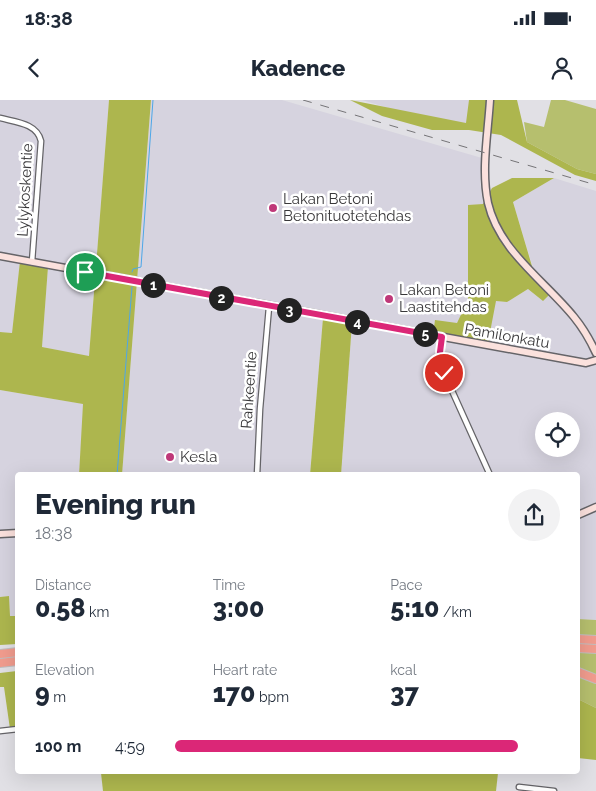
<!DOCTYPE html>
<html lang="en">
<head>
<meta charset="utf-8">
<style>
	:root { --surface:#fff; --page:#f2f2f3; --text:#1f2937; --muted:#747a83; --accent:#db2777 }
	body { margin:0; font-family:Raleway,sans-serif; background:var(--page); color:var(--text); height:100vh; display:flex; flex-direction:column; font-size:19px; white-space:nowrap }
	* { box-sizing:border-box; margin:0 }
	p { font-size:16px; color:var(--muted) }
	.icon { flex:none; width:28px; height:28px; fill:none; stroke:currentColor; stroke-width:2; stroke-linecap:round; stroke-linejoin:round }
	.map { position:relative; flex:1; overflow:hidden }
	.panel { position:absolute; left:15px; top:372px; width:565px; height:302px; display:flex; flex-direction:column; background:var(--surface); border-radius:5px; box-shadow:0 5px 20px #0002 }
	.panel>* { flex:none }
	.buttons { position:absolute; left:535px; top:312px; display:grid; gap:10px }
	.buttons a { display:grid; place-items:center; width:45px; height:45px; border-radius:50%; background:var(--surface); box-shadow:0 5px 20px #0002; font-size:25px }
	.pin { position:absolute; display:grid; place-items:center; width:42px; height:42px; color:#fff; margin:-21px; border:2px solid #fff; border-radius:50%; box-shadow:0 1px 5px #0007 }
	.km { position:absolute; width:25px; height:25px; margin:-12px; border-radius:50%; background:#222; color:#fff; font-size:14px; line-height:25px; text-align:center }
	.round { display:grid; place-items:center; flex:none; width:52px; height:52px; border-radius:26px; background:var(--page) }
	.head { display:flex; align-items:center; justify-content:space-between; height:85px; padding:0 20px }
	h1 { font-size:28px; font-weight:800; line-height:38px }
	.metrics { display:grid; grid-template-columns:repeat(3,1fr); gap:8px; height:85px; padding:5px 20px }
	.metrics div { display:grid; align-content:center }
	.metrics b { font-size:25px; font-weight:800 }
	.metrics small { font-size:14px; font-weight:400 }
	.metrics p { font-size:14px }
	ul { padding:0 20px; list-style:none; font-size:16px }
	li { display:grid; grid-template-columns:80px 60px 1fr; align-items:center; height:38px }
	li i { height:12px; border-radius:6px; background:var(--accent) }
	.status { display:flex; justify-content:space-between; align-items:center; height:35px; padding:0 25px; background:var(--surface); direction:ltr }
	.status svg { height:14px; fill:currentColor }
	header { display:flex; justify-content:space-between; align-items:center; height:65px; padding:0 20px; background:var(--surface); font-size:22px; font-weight:800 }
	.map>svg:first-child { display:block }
	.built { fill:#d6d3df; fill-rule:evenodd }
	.green { fill:#b6bf6e }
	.forest { fill:#adb64e }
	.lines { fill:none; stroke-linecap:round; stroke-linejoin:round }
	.stream { stroke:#4da7e8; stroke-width:1 }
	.street-casing { stroke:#656468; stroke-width:7 }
	.secondary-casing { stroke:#656468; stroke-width:9 }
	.highway-casing { stroke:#c0bfc0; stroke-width:10 }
	.street { stroke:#fff; stroke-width:4.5 }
	.secondary { stroke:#fbe1dd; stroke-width:6 }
	.highway { stroke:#f19c8e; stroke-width:8 }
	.rail { stroke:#757477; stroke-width:1; stroke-dasharray:9 9; stroke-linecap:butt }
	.route-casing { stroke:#fff; stroke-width:10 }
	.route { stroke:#db2777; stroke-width:6 }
	.poi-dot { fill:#bf3879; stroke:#fff; stroke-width:2 }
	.labels { text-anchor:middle; stroke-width:5; stroke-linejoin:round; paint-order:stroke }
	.street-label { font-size:15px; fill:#39383a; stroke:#fff }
	.poi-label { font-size:15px; fill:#39383a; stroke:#fff; text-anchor:start }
</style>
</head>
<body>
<div class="status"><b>18:38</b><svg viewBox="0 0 49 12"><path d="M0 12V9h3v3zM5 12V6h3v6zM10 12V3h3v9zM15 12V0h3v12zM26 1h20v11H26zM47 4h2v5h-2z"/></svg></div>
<header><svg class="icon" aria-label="back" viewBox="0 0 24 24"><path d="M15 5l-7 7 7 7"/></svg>Kadence<svg class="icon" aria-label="person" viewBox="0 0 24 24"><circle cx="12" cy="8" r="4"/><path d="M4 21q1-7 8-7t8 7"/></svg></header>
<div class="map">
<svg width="596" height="691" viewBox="0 0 596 691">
	<rect width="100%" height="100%" fill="#e1e0e5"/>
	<!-- built -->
	<g class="built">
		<path d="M0,0H109L89,257L42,247L48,167L20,162L12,233L0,232Z"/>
		<path d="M151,0H282L482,58L480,81L483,104L468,106L469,200L457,223L444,240L496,201L507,202L528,189L543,201L513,102L554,78L596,91V520L578,519V375H341L352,223L323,219L310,375H122ZM544,321H571V349H544Z"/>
		<path d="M362,0H479L477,26L431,21Z"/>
		<path d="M0,290L84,304L79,375H18L17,516H10L9,496L0,497Z"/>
	</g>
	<!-- green -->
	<g class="green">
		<path d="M551,0H565L596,9V74L577,69L527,42L524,22L544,27Z"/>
		<path d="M578,519L596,520V608L578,599Z"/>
	</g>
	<!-- forest -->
	<g class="forest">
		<path d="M109,0H151L122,375H79L83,304L0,290V232L12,233L20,161L48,167L42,247L89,256Z"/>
		<path d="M350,0L466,23L469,0H517L527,42L577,69L596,74V81L575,75L501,35L469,30H432L382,16Z"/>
		<path d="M512,78H554L513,102L537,183L549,195L543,201L528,189L507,202L496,201L487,248L444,240L434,228L435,220L457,223L468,200V105L483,104L492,88Z"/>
		<path d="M323,218L352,223L341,375H310Z"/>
		<path d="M9,496L10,516H17V544L0,545V497Z"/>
		<path d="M17,571V628L10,629L4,587H0V573Z"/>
		<path d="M578,599L596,608V660L578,658Z"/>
		<path d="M101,673V672L498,673L496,691H103Z"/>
	</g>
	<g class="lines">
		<!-- stream -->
		<g class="stream">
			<path d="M132,172L133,169L141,167L153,0"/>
			<path d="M117,375L132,187"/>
		</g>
		<defs>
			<g id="street">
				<path d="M0,18C15,22 37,23 41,41L32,162"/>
				<path d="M442,237L440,253L444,273L490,375"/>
				<path d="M257,375L260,309L269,207"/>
				<path d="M0,631L18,629"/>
				<path d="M519,687L554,691"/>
			</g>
			<g id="secondary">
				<path d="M490,0C488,33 481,70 488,103C499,151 545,181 574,217C583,228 590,240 596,253"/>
				<path d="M0,156L586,263L596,260"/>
				<path d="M578,415L596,407"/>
				<path d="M0,434L18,433"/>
			</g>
			<g id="highway">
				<path d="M578,539L596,540"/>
				<path d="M578,548L596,549"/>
				<path d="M0,554L18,552"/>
				<path d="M0,563L18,561"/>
				<path d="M578,572L596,579"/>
			</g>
		</defs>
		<!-- street casing -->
		<use href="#street" class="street-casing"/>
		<!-- secondary casing -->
		<use href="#secondary" class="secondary-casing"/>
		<!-- highway casing -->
		<use href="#highway" class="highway-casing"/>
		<!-- street -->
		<use href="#street" class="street"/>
		<!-- secondary -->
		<use href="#secondary" class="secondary"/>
		<!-- highway -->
		<use href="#highway" class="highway"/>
		<!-- rail -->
		<path class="rail" d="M303,0L596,85"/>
	</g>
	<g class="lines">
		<defs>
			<path id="route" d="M85,172L442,237L440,252L444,273"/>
		</defs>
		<!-- route casing -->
		<use href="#route" class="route-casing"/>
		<!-- route -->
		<use href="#route" class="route"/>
	</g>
	<!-- markers -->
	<g class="poi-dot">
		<circle cx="273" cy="108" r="5"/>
		<circle cx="389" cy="199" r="5"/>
		<circle cx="170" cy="357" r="5"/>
	</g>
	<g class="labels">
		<!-- street labels -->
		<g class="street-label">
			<text transform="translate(25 90) rotate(-87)" y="5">Lylykoskentie</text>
			<text transform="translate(507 236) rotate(10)" y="5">Pamilonkatu</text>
			<text transform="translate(249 290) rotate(-86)" y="5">Rahkeentie</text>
		</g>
		<!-- poi labels -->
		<g class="poi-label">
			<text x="283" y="104">Lakan Betoni<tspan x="283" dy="17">Betonituotetehdas</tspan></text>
			<text x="399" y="195">Lakan Betoni<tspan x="399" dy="17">Laastitehdas</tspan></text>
			<text x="180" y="362">Kesla</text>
		</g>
	</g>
</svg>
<div class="buttons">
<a><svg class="icon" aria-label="locate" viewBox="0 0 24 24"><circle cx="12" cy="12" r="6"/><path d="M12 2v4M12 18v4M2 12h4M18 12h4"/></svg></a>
</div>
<div class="pin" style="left:85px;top:172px;background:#1e9e55"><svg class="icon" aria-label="arrive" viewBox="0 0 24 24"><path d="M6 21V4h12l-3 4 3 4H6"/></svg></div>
<div class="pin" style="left:444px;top:273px;background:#d93025"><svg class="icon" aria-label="check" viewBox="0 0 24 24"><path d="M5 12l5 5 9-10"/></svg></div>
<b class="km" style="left:153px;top:185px">1</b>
<b class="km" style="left:221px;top:198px">2</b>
<b class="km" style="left:289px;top:210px">3</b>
<b class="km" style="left:357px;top:222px">4</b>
<b class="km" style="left:425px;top:234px">5</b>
<section class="panel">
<div class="head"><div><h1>Evening run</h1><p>18:38</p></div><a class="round"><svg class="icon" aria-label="share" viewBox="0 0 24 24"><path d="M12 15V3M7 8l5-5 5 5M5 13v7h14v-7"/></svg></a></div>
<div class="metrics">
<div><p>Distance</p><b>0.58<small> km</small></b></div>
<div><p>Time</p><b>3:00</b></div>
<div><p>Pace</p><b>5:10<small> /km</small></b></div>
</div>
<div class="metrics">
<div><p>Elevation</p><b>9<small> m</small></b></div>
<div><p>Heart rate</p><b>170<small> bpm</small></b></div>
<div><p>kcal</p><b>37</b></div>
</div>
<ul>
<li><b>100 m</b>4:59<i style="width:89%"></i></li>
</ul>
</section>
</div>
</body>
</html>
